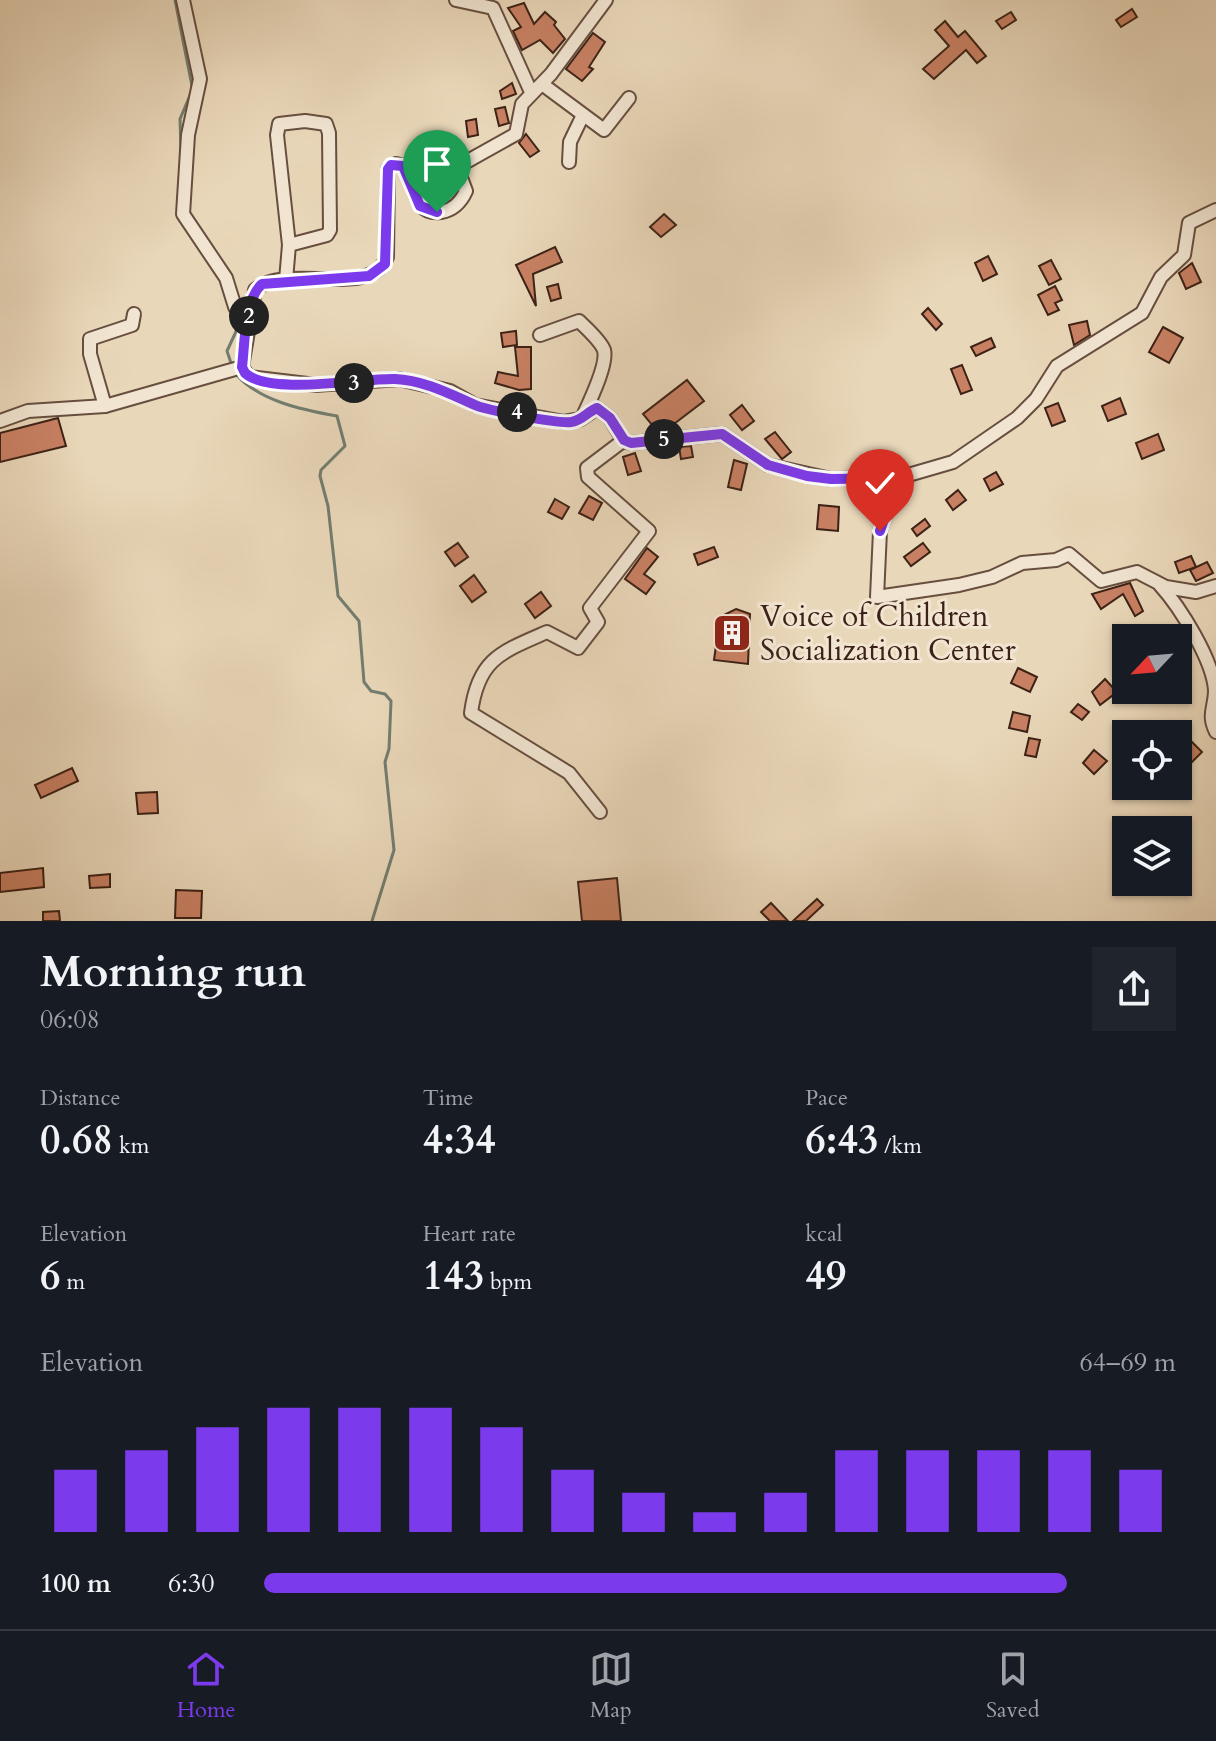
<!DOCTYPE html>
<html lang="en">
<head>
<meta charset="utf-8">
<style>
	:root { --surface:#171b24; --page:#20242c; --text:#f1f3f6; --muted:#9ea1a6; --line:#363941; --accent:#7c3aed }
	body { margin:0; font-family:Cardo,serif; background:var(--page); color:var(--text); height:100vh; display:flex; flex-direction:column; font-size:30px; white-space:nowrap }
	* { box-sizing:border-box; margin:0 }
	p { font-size:26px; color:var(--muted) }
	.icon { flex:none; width:44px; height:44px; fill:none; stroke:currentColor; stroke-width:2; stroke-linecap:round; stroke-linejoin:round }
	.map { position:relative; height:921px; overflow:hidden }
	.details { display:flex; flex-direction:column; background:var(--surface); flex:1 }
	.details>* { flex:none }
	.needle { width:52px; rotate:244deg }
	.buttons { position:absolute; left:1112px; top:624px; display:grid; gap:16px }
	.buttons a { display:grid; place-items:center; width:80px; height:80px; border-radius:0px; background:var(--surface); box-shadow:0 2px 6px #0004; font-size:40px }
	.pin { position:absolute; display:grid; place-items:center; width:68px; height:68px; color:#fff; margin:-82px -34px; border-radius:50% 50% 50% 0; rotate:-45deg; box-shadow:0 0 8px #0007 }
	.pin .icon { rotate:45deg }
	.km { position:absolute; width:40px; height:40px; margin:-20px; border-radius:50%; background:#222; color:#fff; font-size:22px; line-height:40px; text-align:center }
	.round { display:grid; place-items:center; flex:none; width:84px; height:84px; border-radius:0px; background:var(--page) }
	.head { display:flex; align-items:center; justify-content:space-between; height:136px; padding:0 40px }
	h1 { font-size:44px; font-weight:800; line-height:60px }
	.figures { display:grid; grid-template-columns:repeat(3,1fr); gap:12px; height:136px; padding:8px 40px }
	.figures div { display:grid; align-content:center }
	.figures b { font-size:40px; font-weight:800 }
	.figures small { font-size:22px; font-weight:400 }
	.figures p { font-size:22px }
	.chart { height:224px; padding:16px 40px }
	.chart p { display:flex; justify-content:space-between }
	.chart svg { width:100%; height:144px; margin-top:8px; stroke:var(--accent); stroke-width:6 }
	ul { padding:0 40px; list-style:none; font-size:26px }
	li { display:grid; grid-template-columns:128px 96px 1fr; align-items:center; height:60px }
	li i { height:20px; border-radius:10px; background:var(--accent) }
	.tab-bar { display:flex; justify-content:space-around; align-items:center; height:112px; border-top:2px solid var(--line); background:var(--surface); font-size:22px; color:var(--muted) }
	.tab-bar a { display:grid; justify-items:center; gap:4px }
	.tab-bar .selected { color:var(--accent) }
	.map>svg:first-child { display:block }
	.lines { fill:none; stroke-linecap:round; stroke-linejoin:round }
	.stream { stroke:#737d6f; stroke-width:3 }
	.building { fill:#c88063; stroke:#3c2116; stroke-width:2 }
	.minor-casing { stroke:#674e3f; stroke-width:16 }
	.minor { stroke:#f1e5d2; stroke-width:12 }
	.route-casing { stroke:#fff; stroke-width:16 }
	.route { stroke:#7c3aed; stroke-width:10 }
	.labels { text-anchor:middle; stroke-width:6; stroke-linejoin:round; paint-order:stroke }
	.poi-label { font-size:30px; fill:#3c2116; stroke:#f1e5d2; text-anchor:start }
</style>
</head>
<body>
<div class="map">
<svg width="1216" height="921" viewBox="0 0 1216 921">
	<rect width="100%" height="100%" fill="#e9d7b9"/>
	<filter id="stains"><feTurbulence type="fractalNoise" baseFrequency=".0025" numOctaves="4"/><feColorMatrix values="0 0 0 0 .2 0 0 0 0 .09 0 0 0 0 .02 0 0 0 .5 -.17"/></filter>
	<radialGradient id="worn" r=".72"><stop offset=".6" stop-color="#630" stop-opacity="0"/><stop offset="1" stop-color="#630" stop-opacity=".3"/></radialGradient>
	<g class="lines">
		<!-- stream -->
		<g class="stream">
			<path d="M175,0L192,86"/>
			<path d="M181,151L180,119L191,93"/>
			<path d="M178,206L180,166"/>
			<path d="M232,366L227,351L239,325L232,311"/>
			<path d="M235,373C258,401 303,410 337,416L345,446L321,470L320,476L328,506L338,596L359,621L364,682L371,691L385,694L391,701L389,749L385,762L394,850L372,921"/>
		</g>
	</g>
	<!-- building -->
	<g class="building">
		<path d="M524,3L534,24L545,12L556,22L554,25L565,39L553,53L540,40L522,50L513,31L521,27L508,8Z"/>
		<path d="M1132,9L1137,17L1121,27L1116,20Z"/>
		<path d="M1011,12L1016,20L1002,29L996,21Z"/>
		<path d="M945,21L958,37L965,31L986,56L977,63L966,50L934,79L923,69L949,46L935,30Z"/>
		<path d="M593,33L605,42L589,67L593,69L582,81L566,69Z"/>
		<path d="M512,83L516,94L502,99L500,91Z"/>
		<path d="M505,107L509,123L499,126L495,109Z"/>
		<path d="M476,119L478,135L468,137L466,121Z"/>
		<path d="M526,134L539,151L530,157L519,143Z"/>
		<path d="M443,138L452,140L448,154L440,152Z"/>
		<path d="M664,214L676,225L661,237L650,227Z"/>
		<path d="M555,247L562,262L533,274L536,306L516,265Z"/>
		<path d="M988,256L997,274L983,281L975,263Z"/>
		<path d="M1051,260L1061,279L1049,285L1039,266Z"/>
		<path d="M1192,263L1201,282L1186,289L1179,273Z"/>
		<path d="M558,284L561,298L551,301L547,287Z"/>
		<path d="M1055,286L1062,300L1055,303L1059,310L1048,315L1038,295Z"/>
		<path d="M928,308L942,324L936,330L922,314Z"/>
		<path d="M1087,321L1090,335L1074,345L1069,325Z"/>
		<path d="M1163,327L1183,338L1169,363L1149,352Z"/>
		<path d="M516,331L517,345L503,347L501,333Z"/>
		<path d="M991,338L995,347L976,356L971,347Z"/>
		<path d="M515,347H531V389L519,390L495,383L498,372L518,376Z"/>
		<path d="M962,365L972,390L961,394L951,369Z"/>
		<path d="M687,380L704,401L666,430L657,431L643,414Z"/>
		<path d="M1120,398L1126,414L1108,421L1102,406Z"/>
		<path d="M1058,403L1065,421L1052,426L1045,408Z"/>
		<path d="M742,405L754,421L742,430L730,415Z"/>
		<path d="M58,418L66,446L0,462V433Z"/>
		<path d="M775,432L791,452L782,459L765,439Z"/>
		<path d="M1158,434L1164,450L1142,459L1136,443Z"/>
		<path d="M691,446L693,457L681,459L679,447Z"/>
		<path d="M635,453L641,471L628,475L623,457Z"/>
		<path d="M734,460L747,464L741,490L728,487Z"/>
		<path d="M996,472L1003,484L990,491L984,479Z"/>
		<path d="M958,490L966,500L953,510L946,500Z"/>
		<path d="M589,496L602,503L593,520L579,513Z"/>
		<path d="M555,499L569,507L562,519L548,512Z"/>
		<path d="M819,505L839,507L838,531L817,529Z"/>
		<path d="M925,519L930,526L917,536L912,529Z"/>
		<path d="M458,543L468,557L455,566L445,552Z"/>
		<path d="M923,543L930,552L911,566L904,557Z"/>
		<path d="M714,547L718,557L698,565L694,554Z"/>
		<path d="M647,548L658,557L644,574L655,582L646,594L625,579Z"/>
		<path d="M1191,556L1196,567L1179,573L1175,562Z"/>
		<path d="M1207,562L1213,573L1196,581L1190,570Z"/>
		<path d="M474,575L486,592L472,602L460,586Z"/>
		<path d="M1130,583L1143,611L1135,616L1123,594L1101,609L1092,594Z"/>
		<path d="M541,592L551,606L535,618L525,604Z"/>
		<path d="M736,609L750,614L748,664L714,660L720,617Z"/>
		<path d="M1018,668L1037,677L1030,692L1011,683Z"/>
		<path d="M1105,679L1117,692L1100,705L1092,692Z"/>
		<path d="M1078,704L1089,712L1082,720L1071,712Z"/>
		<path d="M1013,712L1030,716L1027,732L1009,728Z"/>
		<path d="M1029,738L1040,740L1036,757L1025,755Z"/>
		<path d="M1190,740L1202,752L1190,764L1178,752Z"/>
		<path d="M1094,750L1107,761L1094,774L1083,763Z"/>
		<path d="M72,768L78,781L41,798L35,785Z"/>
		<path d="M157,792L158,813L138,814L136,793Z"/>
		<path d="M43,868L44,887L0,892V873Z"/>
		<path d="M110,874V887L90,888L89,876Z"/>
		<path d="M617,878L621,921H582L578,882Z"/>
		<path d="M176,890L202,891L201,918H175Z"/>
		<path d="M817,899L823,905L806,921H793Z"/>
		<path d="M771,903L788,921H770L761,912Z"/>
		<path d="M59,911L60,921H43V912Z"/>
	</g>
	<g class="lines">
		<defs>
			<g id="minor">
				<path d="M183,0L200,79L188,135L183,214L226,278L235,307L248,321"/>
				<path d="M456,0L493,8L531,92"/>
				<path d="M606,0L551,74L522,104L516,134L457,167L466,191C461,202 454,210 441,212C412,216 416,183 403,166L396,164L388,169L387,257C371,300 286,262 255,290L242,367L249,377L316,385L399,379L450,391L475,405L564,422L581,419L597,408L610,418L624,441L631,443L722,434L768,465L831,479L898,478L953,462L1017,418L1036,399L1057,366L1142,313L1161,277L1184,255L1189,223L1216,210"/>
				<path d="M542,84L604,130L629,98"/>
				<path d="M569,162L570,142L583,115"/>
				<path d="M286,280L289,245L277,135L279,124L305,121L326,124L329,133L330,230L327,235L289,245"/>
				<path d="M540,335L579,321C587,329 600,340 604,350C608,364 589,403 583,416"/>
				<path d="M105,406L90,354V339L132,325L134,314"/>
				<path d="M0,421L28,411L105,406L242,367"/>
				<path d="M898,478L880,531L877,597L959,585L992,577L1022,563L1056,560L1069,554L1101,581L1137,572L1166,587L1196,592L1216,586"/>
				<path d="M1160,585C1180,607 1213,660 1215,690C1215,708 1207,714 1216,732"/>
				<path d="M600,812L569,773L471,713C478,659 501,652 547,632L578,648L598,622L590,608L649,531L588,477L587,468L624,440"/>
			</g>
		</defs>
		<!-- minor casing -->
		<use href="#minor" class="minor-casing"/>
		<!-- minor -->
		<use href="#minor" class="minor"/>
	</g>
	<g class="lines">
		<defs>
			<path id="route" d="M437,212L420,206L403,166L391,165L388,169L385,264L369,276L262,284C244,300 245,343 242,367L245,373C270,396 361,378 395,379C423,380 450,394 475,405C486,410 559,424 571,422C582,421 587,412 597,408L610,418L624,440L631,443L722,434L768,465L807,476L831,479L898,478L880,531"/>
		</defs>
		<!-- route casing -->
		<use href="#route" class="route-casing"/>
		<!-- route -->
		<use href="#route" class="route"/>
	</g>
	<!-- icons -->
	<defs>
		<symbol id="building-square" viewBox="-11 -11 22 22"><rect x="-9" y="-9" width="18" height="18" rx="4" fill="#8f2418" stroke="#f1e5d2"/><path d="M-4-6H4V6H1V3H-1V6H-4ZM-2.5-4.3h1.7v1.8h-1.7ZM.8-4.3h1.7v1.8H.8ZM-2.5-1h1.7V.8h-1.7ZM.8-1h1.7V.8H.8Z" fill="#fff"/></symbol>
	</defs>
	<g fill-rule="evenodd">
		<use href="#building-square" x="710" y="611" width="44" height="44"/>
	</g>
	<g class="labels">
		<!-- poi labels -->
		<g class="poi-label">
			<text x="760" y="626">Voice of Children<tspan x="760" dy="34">Socialization Center</tspan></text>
		</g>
	</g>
	<rect width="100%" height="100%" filter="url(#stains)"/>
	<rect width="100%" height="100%" fill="url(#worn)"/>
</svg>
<div class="buttons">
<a><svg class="needle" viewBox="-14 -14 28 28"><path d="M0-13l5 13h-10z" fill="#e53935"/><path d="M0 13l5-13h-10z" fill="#9ea1a6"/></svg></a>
<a><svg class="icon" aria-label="locate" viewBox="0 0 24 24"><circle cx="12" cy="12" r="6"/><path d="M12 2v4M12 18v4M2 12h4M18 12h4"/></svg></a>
<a><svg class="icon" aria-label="layers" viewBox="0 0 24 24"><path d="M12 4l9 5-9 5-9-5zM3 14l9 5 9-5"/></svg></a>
</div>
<div class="pin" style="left:437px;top:212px;background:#1e9e55"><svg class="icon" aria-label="arrive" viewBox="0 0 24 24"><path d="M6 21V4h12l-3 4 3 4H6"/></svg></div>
<div class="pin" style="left:880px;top:531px;background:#d93025"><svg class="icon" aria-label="check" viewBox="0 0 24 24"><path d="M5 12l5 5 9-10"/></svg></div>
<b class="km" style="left:249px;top:316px">2</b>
<b class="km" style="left:354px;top:383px">3</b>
<b class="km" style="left:517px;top:412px">4</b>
<b class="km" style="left:664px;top:439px">5</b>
</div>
<section class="details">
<div class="head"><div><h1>Morning run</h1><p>06:08</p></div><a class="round"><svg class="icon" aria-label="share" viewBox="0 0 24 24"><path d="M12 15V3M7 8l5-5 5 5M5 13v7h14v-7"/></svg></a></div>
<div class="figures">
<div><p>Distance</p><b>0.68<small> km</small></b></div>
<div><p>Time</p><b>4:34</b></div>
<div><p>Pace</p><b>6:43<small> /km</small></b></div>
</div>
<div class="figures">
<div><p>Elevation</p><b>6<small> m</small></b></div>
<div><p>Heart rate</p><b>143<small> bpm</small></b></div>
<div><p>kcal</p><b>49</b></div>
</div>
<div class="chart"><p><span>Elevation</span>64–69 m</p>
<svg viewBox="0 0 160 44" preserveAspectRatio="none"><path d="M5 44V25M15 44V19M25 44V12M35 44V6M45 44V6M55 44V6M65 44V12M75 44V25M85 44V32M95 44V38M105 44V32M115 44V19M125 44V19M135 44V19M145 44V19M155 44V25"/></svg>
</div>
<ul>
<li><b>100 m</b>6:30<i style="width:88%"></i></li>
</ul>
</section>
<nav class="tab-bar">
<a class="selected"><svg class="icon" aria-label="home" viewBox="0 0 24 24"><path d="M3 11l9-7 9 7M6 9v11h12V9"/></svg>Home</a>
<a><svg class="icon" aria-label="map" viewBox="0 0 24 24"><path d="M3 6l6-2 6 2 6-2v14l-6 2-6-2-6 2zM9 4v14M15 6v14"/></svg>Map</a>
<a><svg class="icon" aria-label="saved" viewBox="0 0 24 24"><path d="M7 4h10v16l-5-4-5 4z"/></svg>Saved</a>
</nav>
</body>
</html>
